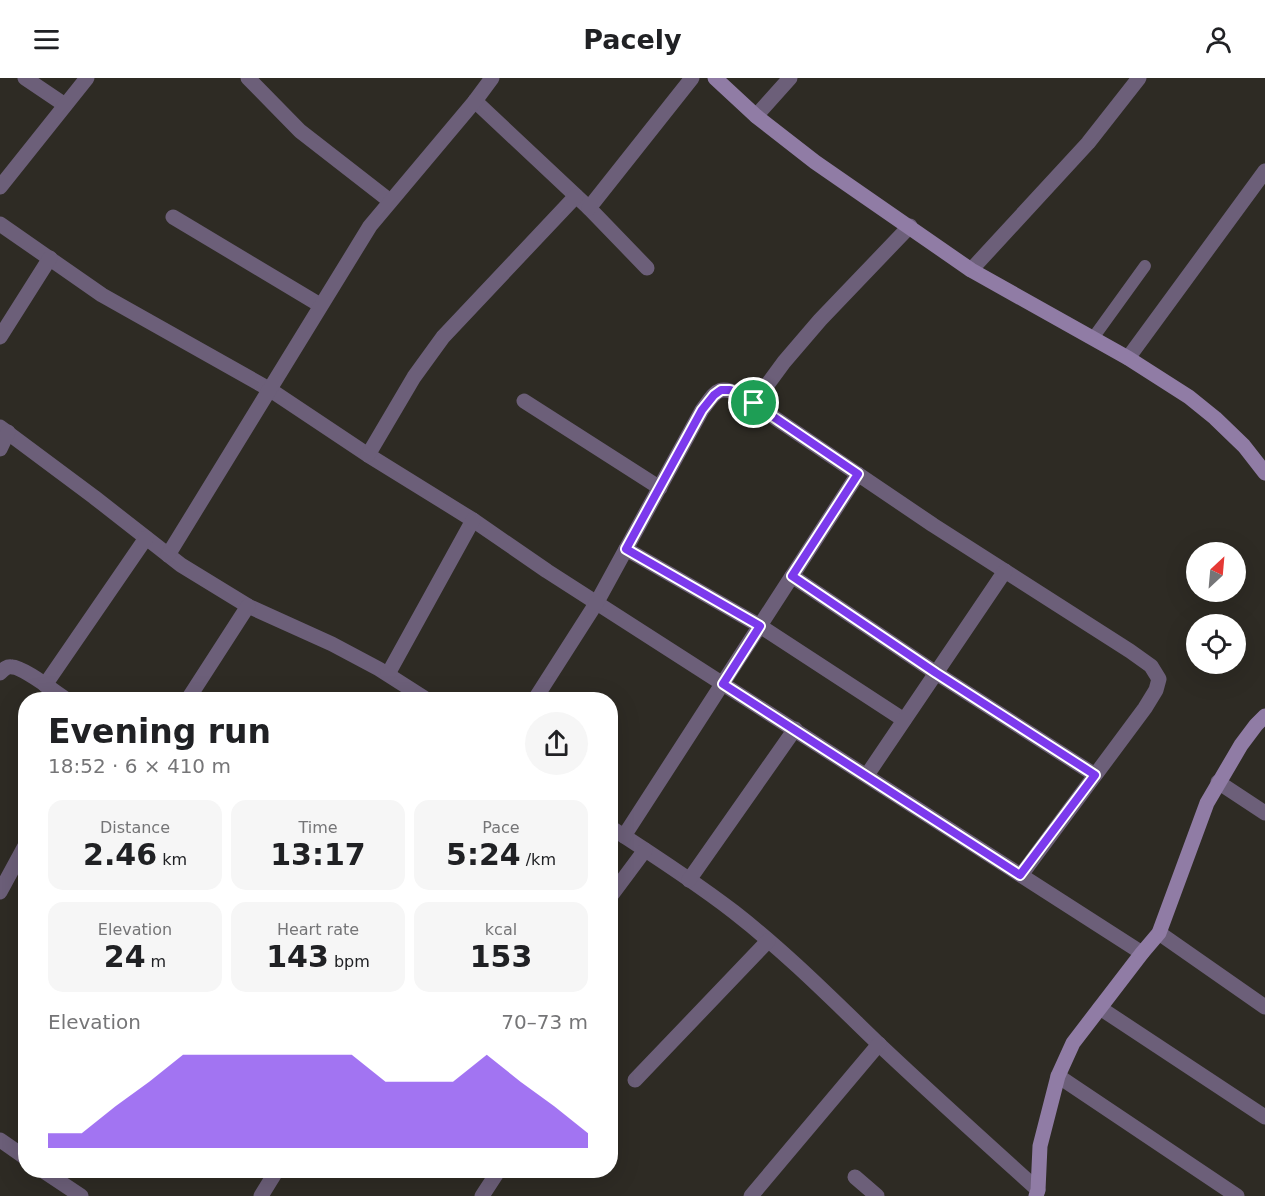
<!DOCTYPE html>
<html lang="en">
<head>
<meta charset="utf-8">
<style>
	:root { --surface:#fff; --page:#f6f6f6; --text:#202124; --muted:#757577; --accent:#7c3aed }
	body { margin:0; font-family:"DejaVu Sans",sans-serif; background:var(--page); color:var(--text); height:100vh; display:flex; flex-direction:column; font-size:22px; white-space:nowrap }
	* { box-sizing:border-box; margin:0 }
	p { font-size:20px; color:var(--muted) }
	.icon { flex:none; width:33px; height:33px; fill:none; stroke:currentColor; stroke-width:2; stroke-linecap:round; stroke-linejoin:round }
	.map { position:relative; flex:1; overflow:hidden }
	.panel { position:absolute; left:18px; top:614px; width:600px; height:486px; display:flex; flex-direction:column; background:var(--surface); border-radius:24px; box-shadow:0 6px 24px #0002 }
	.panel>* { flex:none }
	.needle { width:39px; rotate:26deg }
	.buttons { position:absolute; left:1186px; top:464px; display:grid; gap:12px }
	.buttons a { display:grid; place-items:center; width:60px; height:60px; border-radius:50%; background:var(--surface); box-shadow:0 6px 24px #0002; font-size:30px }
	.pin { position:absolute; display:grid; place-items:center; width:51px; height:51px; color:#fff; margin:-26px; border:3px solid #fff; border-radius:50%; box-shadow:0 2px 6px #0007 }
	.round { display:grid; place-items:center; flex:none; width:63px; height:63px; border-radius:32px; background:var(--page) }
	.headline { display:flex; align-items:center; justify-content:space-between; height:102px; padding:0 30px }
	h1 { font-size:33px; font-weight:700; line-height:45px }
	.figures { display:grid; grid-template-columns:repeat(3,1fr); gap:9px; height:102px; padding:6px 30px }
	.figures div { display:grid; align-content:center; border-radius:15px; background:var(--page); text-align:center }
	.figures b { font-size:30px; font-weight:700 }
	.figures small { font-size:16px; font-weight:400 }
	.figures p { font-size:16px }
	.chart { height:168px; padding:12px 30px }
	.chart p { display:flex; justify-content:space-between }
	.chart svg { width:100%; height:108px; margin-top:6px; fill:var(--accent); opacity:.7 }
	header { display:flex; justify-content:space-between; align-items:center; height:78px; padding:0 30px; background:var(--surface); font-size:27px; font-weight:700 }
	.map>svg:first-child { display:block }
	.lines { fill:none; stroke-linecap:round; stroke-linejoin:round }
	.lane { stroke:#6c5f79; stroke-width:12 }
	.street { stroke:#6c5f79; stroke-width:15 }
	.secondary { stroke:#907ca5; stroke-width:15 }
	.route-casing { stroke:#fff; stroke-width:12 }
	.route { stroke:#7c3aed; stroke-width:8 }
</style>
</head>
<body>
<header><svg class="icon" aria-label="menu" viewBox="0 0 24 24"><path d="M4 6h16M4 12h16M4 18h16"/></svg>Pacely<svg class="icon" aria-label="person" viewBox="0 0 24 24"><circle cx="12" cy="8" r="4"/><path d="M4 21q1-7 8-7t8 7"/></svg></header>
<div class="map">
<svg width="1265" height="1118" viewBox="0 0 1265 1118">
	<rect width="100%" height="100%" fill="#2e2b24"/>
	<g class="lines">
		<!-- lane -->
		<path class="lane" d="M1093,260L1145,188"/>
		<!-- street -->
		<g class="street">
			<path d="M25,0L65,27"/>
			<path d="M248,0L300,53L390,123"/>
			<path d="M475,23L589,130L647,190"/>
			<path d="M756,38L790,0"/>
			<path d="M0,109L87,0"/>
			<path d="M589,130L692,0"/>
			<path d="M173,139L320,227"/>
			<path d="M0,146L102,217L269,311L368,377L473,442L547,493L1142,875"/>
			<path d="M971,192L1088,65L1139,0"/>
			<path d="M0,259L50,180"/>
			<path d="M1128,280L1265,93"/>
			<path d="M524,323L660,410"/>
			<path d="M754,325L784,284L820,242L910,148"/>
			<path d="M0,349L94,419L181,487L248,528L332,566L379,591L426,621"/>
			<path d="M0,371L8,354"/>
			<path d="M368,377L414,299L443,259L576,118"/>
			<path d="M626,471L760,548L904,642"/>
			<path d="M168,477L370,148L475,23L492,0"/>
			<path d="M792,498L936,595L1095,697"/>
			<path d="M0,595C4,591 7,588 12,589C23,589 55,614 66,621"/>
			<path d="M388,596L473,442"/>
			<path d="M45,607L146,460"/>
			<path d="M188,621L248,528"/>
			<path d="M535,621L597,524L702,332C716,314 717,306 741,317L933,447L1130,573L1151,588L1159,601L1156,612L1145,630L1021,797"/>
			<path d="M867,697L1005,493"/>
			<path d="M1218,704L1265,735"/>
			<path d="M610,749C652,776 695,804 734,834C788,876 837,926 886,973C936,1020 987,1066 1038,1112"/>
			<path d="M624,758L858,396"/>
			<path d="M689,802L795,651"/>
			<path d="M0,814L26,766"/>
			<path d="M610,819L645,772"/>
			<path d="M1159,855L1265,929"/>
			<path d="M1100,930L1265,1039"/>
			<path d="M1058,998L1237,1118"/>
			<path d="M635,1002L768,863"/>
			<path d="M0,1062L26,1080"/>
			<path d="M42,1092L81,1118"/>
			<path d="M855,1099L877,1118"/>
			<path d="M261,1118L277,1092"/>
			<path d="M482,1118L499,1092"/>
			<path d="M751,1118L879,966"/>
		</g>
		<!-- secondary -->
		<g class="secondary">
			<path d="M715,0L756,38L815,84L971,192L1128,280L1189,319L1215,340L1244,368L1265,395"/>
			<path d="M1036,1118L1038,1112L1040,1068L1058,998L1073,965L1142,875L1159,855L1207,725L1241,667L1256,647L1265,638"/>
		</g>
	</g>
	<g class="lines">
		<defs>
			<path id="route" d="M721,312H730L741,317L858,396L792,498L936,595L1095,697L1020,797L723,606L760,548L626,471L702,332L714,317Z"/>
		</defs>
		<!-- route casing -->
		<use href="#route" class="route-casing"/>
		<!-- route -->
		<use href="#route" class="route"/>
	</g>
</svg>
<div class="buttons">
<a><svg class="needle" viewBox="-14 -14 28 28"><path d="M0-13l5 13h-10z" fill="#e53935"/><path d="M0 13l5-13h-10z" fill="#757577"/></svg></a>
<a><svg class="icon" aria-label="locate" viewBox="0 0 24 24"><circle cx="12" cy="12" r="6"/><path d="M12 2v4M12 18v4M2 12h4M18 12h4"/></svg></a>
</div>
<div class="pin" style="left:754px;top:325px;background:#1e9e55"><svg class="icon" aria-label="arrive" viewBox="0 0 24 24"><path d="M6 21V4h12l-3 4 3 4H6"/></svg></div>
<section class="panel">
<div class="headline"><div><h1>Evening run</h1><p>18:52 · 6 × 410 m</p></div><a class="round"><svg class="icon" aria-label="share" viewBox="0 0 24 24"><path d="M12 15V3M7 8l5-5 5 5M5 13v7h14v-7"/></svg></a></div>
<div class="figures">
<div><p>Distance</p><b>2.46<small> km</small></b></div>
<div><p>Time</p><b>13:17</b></div>
<div><p>Pace</p><b>5:24<small> /km</small></b></div>
</div>
<div class="figures">
<div><p>Elevation</p><b>24<small> m</small></b></div>
<div><p>Heart rate</p><b>143<small> bpm</small></b></div>
<div><p>kcal</p><b>153</b></div>
</div>
<div class="chart"><p><span>Elevation</span>70–73 m</p>
<svg viewBox="0 0 160 44" preserveAspectRatio="none"><path d="M0 44V38L10 38L20 27L30 17L40 6L50 6L60 6L70 6L80 6L90 6L100 17L110 17L120 17L130 6L140 17L150 27L160 38V44z"/></svg>
</div>
</section>
</div>
</body>
</html>
